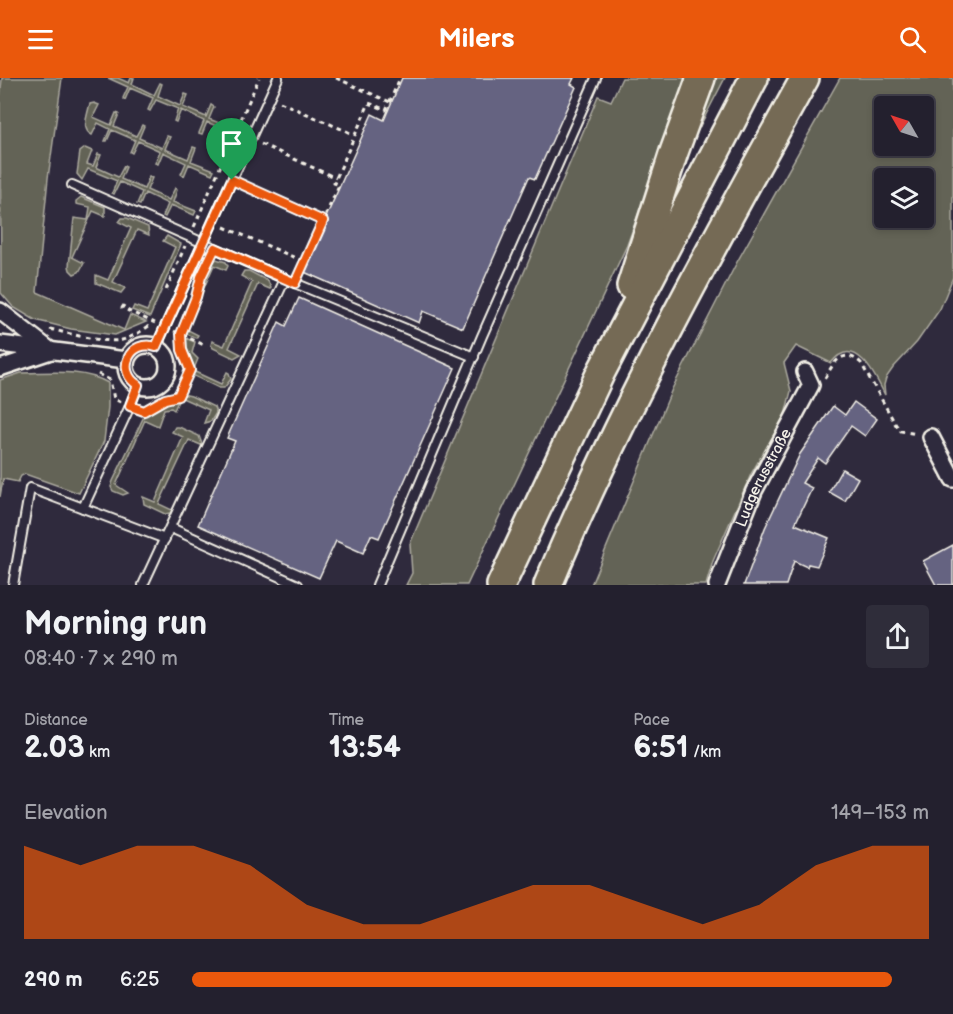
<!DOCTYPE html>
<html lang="en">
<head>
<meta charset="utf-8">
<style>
	:root { --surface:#23202e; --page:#2f2d3a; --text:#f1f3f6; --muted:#a3a3aa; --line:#403e4a; --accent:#ea580c }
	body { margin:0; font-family:"Balsamiq Sans",sans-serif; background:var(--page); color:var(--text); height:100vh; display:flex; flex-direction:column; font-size:22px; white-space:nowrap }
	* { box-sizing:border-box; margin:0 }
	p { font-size:20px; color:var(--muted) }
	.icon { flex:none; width:33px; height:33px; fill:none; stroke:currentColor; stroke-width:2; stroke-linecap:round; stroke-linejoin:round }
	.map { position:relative; height:507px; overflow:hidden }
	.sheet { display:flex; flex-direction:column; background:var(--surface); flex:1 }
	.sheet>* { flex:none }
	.needle { width:39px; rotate:309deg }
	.tools { position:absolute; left:874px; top:18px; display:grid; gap:12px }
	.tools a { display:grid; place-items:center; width:60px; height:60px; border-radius:6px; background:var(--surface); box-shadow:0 3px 9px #0003,0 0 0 2px var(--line); font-size:30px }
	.pin { position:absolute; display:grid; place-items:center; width:51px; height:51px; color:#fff; margin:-62px -26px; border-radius:50% 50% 50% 0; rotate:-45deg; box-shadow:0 0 6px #0007 }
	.pin .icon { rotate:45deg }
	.round { display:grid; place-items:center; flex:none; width:63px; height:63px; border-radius:6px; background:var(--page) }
	.headline { display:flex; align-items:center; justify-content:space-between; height:102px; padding:0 24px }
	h1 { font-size:33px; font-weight:700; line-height:45px }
	.stats { display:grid; grid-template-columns:repeat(3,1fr); gap:9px; height:102px; padding:6px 24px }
	.stats div { display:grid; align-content:center }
	.stats b { font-size:30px; font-weight:700 }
	.stats small { font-size:16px; font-weight:400 }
	.stats p { font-size:16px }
	.chart { height:168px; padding:12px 24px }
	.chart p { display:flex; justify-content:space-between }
	.chart svg { width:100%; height:108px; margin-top:6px; fill:var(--accent); opacity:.7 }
	ul { padding:0 24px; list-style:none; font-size:20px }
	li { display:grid; grid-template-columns:96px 72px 1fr; align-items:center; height:45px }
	li i { height:15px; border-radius:8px; background:var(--accent) }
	header { display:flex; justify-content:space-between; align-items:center; height:78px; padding:0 24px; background:var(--accent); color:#fff; font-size:27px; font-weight:700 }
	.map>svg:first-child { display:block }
	.green { fill:#646456; stroke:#acaa9f; stroke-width:1.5; fill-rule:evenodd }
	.building { fill:#656381; stroke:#f4f1e8; stroke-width:1.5 }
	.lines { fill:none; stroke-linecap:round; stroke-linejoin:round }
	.service-casing { stroke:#f4f1e8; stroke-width:12 }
	.minor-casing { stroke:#f4f1e8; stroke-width:20 }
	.motorway-casing { stroke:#f4f1e8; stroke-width:32 }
	.path { stroke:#f4f1e8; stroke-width:3; stroke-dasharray:4.5 4.5; stroke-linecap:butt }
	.service { stroke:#2f2a3d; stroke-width:8 }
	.minor { stroke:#2f2a3d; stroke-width:15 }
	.motorway { stroke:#756a55; stroke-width:27 }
	.route-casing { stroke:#fff; stroke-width:12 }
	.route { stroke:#ea580c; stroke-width:8 }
	.labels { text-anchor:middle; stroke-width:4.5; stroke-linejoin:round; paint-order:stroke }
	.street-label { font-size:15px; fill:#f4f1e8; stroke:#2f2a3d }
</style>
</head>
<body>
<header><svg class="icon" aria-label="menu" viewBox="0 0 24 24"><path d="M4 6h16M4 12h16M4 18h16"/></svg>Milers<svg class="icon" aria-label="search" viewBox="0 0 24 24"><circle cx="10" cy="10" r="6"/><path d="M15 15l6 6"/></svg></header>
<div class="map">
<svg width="953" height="507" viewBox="0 0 953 507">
	<rect width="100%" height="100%" fill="#2f2a3d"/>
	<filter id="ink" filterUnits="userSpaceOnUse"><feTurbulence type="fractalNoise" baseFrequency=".0167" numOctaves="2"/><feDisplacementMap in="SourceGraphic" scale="12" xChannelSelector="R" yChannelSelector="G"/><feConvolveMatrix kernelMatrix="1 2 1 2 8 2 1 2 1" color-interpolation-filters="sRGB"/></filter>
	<g filter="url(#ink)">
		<!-- green -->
		<g class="green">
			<path d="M2,0H62L48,100L37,214L124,252L130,237L146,244L115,257L71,251L35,242L13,229L1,215L0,21Z"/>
			<path d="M108,0H118L129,5L131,0H134L132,6L154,17L160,5L162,6L158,18L180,28L185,16L188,17L183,29L206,39L211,27L214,29L209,41L232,50L230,54L207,44L202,56L199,55L204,43L181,32L176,44L174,43L178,31L156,22L150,33L148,32L153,20L130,10L125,22L123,20L128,9Z"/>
			<path d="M622,0H688L627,167L467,507H406L412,495L410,466L598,18L611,23Z"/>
			<path d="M708,0H725L686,75Z"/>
			<path d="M840,0H953V199L940,231L917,264L893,290L886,300L884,307L885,317C876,299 855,254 831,285L796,268L784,285L791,313L785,337L751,396L713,483L706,507H591L672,311L737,184ZM885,28H924V68H885ZM885,100H924V140H885Z"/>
			<path d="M94,25L99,27L93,39L111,47L116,35L119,36L114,48L136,58L142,47L144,48L139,60L162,70L167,58L170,59L165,71L188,81L193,69L196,70L191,83L214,92L212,96L189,86L184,98L181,96L186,85L163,74L158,86L155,85L160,73L138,63L132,75L130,74L135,62L112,52L107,63H105L110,51L98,45L92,57C81,52 87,39 89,29L90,26Z"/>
			<path d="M85,70L92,73L87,86L93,88L98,76L101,77L96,89L118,99L124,88L126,89L121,101L144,111L149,99L152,100L147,112L169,122L175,110L177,112L173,124L196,133L194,137L171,127L165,139L163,138L168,126L145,115L140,127L137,126L142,114L120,104L114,116L112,115L117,103L88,91L82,102L77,96L80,74Z"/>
			<path d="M81,119L105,129V138L93,133L72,179L84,185L79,194L74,196L70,192L69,188L74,140L88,142L90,129L76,126V123Z"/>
			<path d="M122,140H127L148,149L149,157L137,152L113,204L125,210L121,215L96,205V197L108,202L131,150L119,144Z"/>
			<path d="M167,158L181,166L150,239L132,232L134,228L147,233L175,169L163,163Z"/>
			<path d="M216,181L226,184L228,188L226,192L214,187L186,251L198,257L196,260L183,254L198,218L201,201Z"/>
			<path d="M244,193H249L268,203L271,210L270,211L258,206L229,270L241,276L234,280L213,270L211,267L212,263L224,268L252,204L241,198Z"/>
			<path d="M183,259L195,264L192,275L198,281L193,293L221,306L227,294L229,295L231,301L224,310H219L190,296C192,283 181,272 183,259Z"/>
			<path d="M21,295C49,295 82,290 108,305V329L104,363L79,415L25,396L21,398L18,404L3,401L0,419V302Z"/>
			<path d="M178,315L191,318L214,329L216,335L211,343L204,345L209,332L180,319L174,332L171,330L164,331L158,348L145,342L116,407L128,415L123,417L113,413L111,409L113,403L147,332C156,325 172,325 178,315Z"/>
			<path d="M175,349H179L199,358L202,366L201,367L189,362L159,426L172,432L170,435L165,436L144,426L143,419L155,424L183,359L172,354Z"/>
		</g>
		<!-- building -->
		<g class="building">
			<path d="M402,0H574L571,6L576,9L535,101L529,99L463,250L423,233L419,245L302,193L372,36L384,42Z"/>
			<path d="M299,220L455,290L379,460L371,457L363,475L336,463L319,500L198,447L235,363L227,360L279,244L286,248Z"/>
			<path d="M854,324L877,341L865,358L851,348L825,385L818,380L802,405L812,410L795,446L829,460L817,488L808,486L807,489L794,483L786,507H744L765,450L800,376L833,328L845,337Z"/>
			<path d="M842,391L858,400L845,423L829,414Z"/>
			<path d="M953,467V507H936L923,483Z"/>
		</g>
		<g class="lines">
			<defs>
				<g id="service">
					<path d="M72,107L285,201L474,279"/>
					<path d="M156,269L278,0"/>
					<path d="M83,430L165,461"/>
					<path d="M171,450L298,507"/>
					<path d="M13,507L30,410L83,430L130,328L138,307"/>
					<path d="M143,507L285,201"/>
					<path d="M377,507L482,258L596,0"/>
				</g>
				<g id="minor">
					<path d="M0,233L51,273"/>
					<path d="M0,266L126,282"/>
					<circle cx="147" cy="288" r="21"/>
					<path d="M0,290L48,274"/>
					<path d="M931,359L953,401"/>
					<path id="s1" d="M717,507L754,413L811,307L805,294"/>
				</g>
				<g id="motorway">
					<path d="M631,208L674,74L701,0"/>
					<path d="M501,507L601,294L754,0"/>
					<path d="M548,507C621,332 713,166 805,0"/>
				</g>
			</defs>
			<!-- service casing -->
			<use href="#service" class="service-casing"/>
			<!-- minor casing -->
			<use href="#minor" class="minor-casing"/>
			<!-- motorway casing -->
			<use href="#motorway" class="motorway-casing"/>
			<!-- path -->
			<g class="path">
				<path d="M336,0L390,24"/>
				<path d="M280,24L355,57"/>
				<path d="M261,66L336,100"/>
				<path d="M242,107L323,143"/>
				<path d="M194,149L259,0"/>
				<path d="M224,149L305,184"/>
				<path d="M300,195L339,107L334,105L369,25L386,32L400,0"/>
				<path d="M166,212L185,168"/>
				<path d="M124,227L122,230L155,245"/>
				<path d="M50,251C67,255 106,266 122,262C133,259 143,252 152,246"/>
				<path d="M174,253L204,267"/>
				<path d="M98,296L110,302L114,321L121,324"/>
				<path d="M825,300C834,284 843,269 861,285L896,347L901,353L917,356"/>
				<path d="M141,332L144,333L165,321L178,318L190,292C169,249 193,248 197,210"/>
			</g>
			<!-- service -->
			<use href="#service" class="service"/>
			<!-- minor -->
			<use href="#minor" class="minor"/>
			<!-- motorway -->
			<use href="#motorway" class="motorway"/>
		</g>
	</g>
	<g class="lines" filter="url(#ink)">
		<defs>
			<path id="route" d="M232,102L323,143L295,205L215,170L201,199L196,219L181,256L182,272L190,292L178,318L165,321L144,333L130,328L138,307C115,293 130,260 156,269Z"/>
		</defs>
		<!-- route casing -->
		<use href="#route" class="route-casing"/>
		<!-- route -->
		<use href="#route" class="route"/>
	</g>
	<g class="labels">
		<!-- street labels -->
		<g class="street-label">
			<text dy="5" stroke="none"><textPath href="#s1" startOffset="117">Ludgerusstraße</textPath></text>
		</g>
	</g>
</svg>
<div class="tools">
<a><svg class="needle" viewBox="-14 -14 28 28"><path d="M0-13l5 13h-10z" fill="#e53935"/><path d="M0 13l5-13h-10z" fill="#a3a3aa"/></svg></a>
<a><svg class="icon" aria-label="layers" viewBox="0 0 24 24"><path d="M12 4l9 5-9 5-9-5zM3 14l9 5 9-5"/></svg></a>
</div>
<div class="pin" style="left:232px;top:102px;background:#1e9e55"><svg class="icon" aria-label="arrive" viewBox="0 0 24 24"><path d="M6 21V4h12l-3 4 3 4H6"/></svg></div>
</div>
<section class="sheet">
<div class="headline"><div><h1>Morning run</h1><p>08:40 · 7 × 290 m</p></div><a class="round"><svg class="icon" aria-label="share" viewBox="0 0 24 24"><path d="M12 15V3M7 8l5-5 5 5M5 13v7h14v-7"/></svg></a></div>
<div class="stats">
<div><p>Distance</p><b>2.03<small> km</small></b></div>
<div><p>Time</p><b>13:54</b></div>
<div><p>Pace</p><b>6:51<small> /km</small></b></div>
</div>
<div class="chart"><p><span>Elevation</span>149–153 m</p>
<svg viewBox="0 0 160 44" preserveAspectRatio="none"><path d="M0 44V6L10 14L20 6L30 6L40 14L50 30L60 38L70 38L80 30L90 22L100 22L110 30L120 38L130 30L140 14L150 6L160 6V44z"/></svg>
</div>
<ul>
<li><b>290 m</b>6:25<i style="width:95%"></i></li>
</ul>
</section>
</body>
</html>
